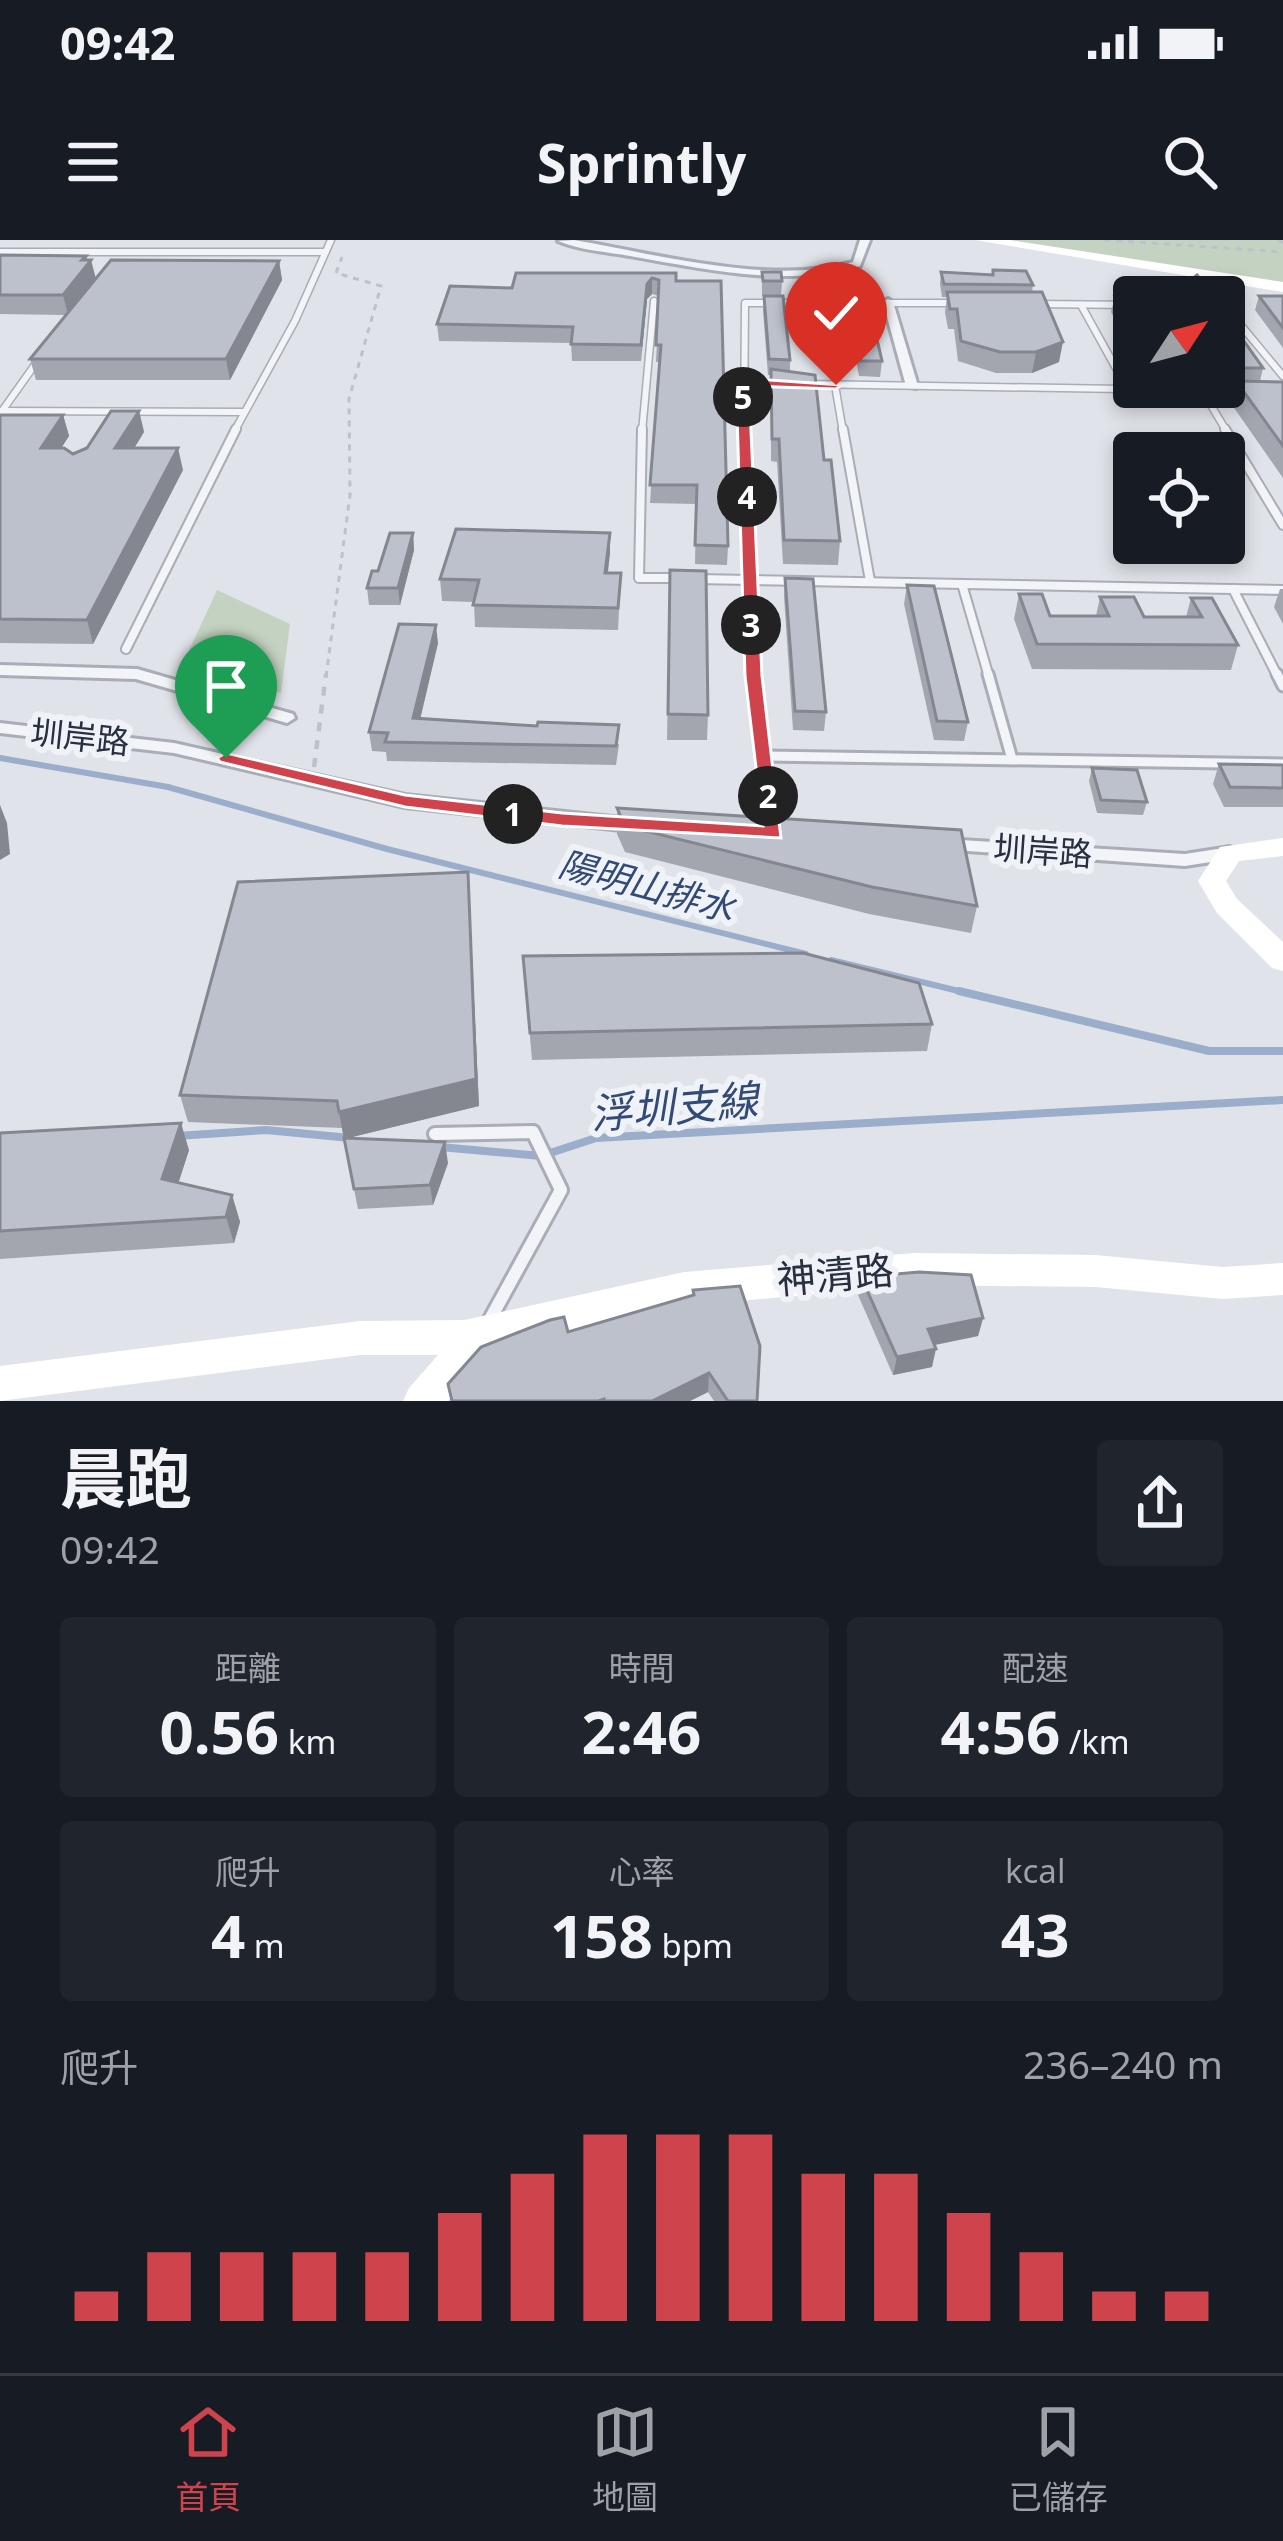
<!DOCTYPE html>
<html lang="zh-TW">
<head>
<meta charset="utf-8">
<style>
	:root { --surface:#171b24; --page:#20242c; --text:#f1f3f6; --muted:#9ea1a6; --line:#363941; --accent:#cf434d }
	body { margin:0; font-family:"Noto Sans","Noto Sans TC",sans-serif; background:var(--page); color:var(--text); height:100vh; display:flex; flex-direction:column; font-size:45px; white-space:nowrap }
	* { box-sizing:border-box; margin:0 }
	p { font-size:39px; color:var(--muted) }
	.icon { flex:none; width:66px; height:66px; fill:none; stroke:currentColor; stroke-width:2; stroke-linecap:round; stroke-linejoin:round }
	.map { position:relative; height:1161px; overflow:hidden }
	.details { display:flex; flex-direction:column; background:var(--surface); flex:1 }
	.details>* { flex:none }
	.needle { width:78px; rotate:54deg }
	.fabs { position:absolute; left:1113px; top:36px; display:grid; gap:24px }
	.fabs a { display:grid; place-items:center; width:132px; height:132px; border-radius:12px; background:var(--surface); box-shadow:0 6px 18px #0003; font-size:60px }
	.pin { position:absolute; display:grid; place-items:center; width:102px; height:102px; color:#fff; margin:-123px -51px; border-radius:50% 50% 50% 0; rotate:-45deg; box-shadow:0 0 12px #0007 }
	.pin .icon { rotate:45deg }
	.km { position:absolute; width:60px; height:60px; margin:-30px; border-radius:50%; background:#222; color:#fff; font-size:33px; line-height:60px; text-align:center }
	.round { display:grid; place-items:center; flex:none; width:126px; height:126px; border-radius:12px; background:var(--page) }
	.head { display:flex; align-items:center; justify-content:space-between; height:204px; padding:0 60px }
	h1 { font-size:66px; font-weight:700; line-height:90px }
	.figures { display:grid; grid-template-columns:repeat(3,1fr); gap:18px; height:204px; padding:12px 60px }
	.figures div { display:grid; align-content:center; border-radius:12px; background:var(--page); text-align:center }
	.figures b { font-size:60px; font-weight:700 }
	.figures small { font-size:33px; font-weight:400 }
	.figures p { font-size:33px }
	.chart { height:336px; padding:24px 60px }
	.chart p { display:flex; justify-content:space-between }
	.chart svg { width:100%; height:216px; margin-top:12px; stroke:var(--accent); stroke-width:6 }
	.status { display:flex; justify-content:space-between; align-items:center; height:84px; padding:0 60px; background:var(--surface); direction:ltr }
	.status svg { height:33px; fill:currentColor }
	header { display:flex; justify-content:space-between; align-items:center; height:156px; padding:0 60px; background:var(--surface); font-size:54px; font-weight:700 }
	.menu { display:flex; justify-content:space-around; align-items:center; height:168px; border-top:3px solid var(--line); background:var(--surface); font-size:33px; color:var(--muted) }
	.menu a { display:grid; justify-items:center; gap:6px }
	.menu .current { color:var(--accent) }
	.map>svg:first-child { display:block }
	.green { fill:#c4d3c1 }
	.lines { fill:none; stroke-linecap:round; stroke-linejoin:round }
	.stream-far1 { stroke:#9aadca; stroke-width:6 }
	.stream { stroke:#9aadca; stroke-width:8 }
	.lane-far3-casing { stroke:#a9adb7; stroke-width:9 }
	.lane-far2-casing { stroke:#a9adb7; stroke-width:12 }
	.lane-far1-casing { stroke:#a9adb7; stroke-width:15 }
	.lane-casing { stroke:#a9adb7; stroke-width:18 }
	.street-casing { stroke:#a9adb7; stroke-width:6 }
	.path-far1 { stroke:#bec1c8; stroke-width:3; stroke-dasharray:6 6; stroke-linecap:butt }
	.path { stroke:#bec1c8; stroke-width:4.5; stroke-dasharray:9 9; stroke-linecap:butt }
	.lane-far3 { stroke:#f3f4f7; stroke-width:6 }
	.lane-far2 { stroke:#f3f4f7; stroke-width:8 }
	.lane-far1 { stroke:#f3f4f7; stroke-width:9 }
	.lane { stroke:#f3f4f7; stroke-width:12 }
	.street { fill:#f3f4f7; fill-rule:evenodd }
	.secondary { fill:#fff; fill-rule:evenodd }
	.wall { fill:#a3a6af }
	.shaded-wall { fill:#84878f }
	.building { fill:#bdc1cc; stroke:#84878f; stroke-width:3 }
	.route { fill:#cf434d; stroke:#fff; stroke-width:3 }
	.labels { text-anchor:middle; stroke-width:12; stroke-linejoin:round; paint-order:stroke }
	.street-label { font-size:33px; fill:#282f41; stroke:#eff2f6 }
	.water-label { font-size:36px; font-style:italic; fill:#324a75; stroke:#eff2f6 }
	.near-street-label { font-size:39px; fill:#282f41; stroke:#eff2f6 }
	.near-water-label { font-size:42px; font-style:italic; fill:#324a75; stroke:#eff2f6 }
</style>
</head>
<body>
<div class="status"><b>09:42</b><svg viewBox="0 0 49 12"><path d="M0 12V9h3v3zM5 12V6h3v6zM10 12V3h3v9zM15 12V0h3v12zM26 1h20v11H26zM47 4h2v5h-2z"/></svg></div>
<header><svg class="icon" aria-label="menu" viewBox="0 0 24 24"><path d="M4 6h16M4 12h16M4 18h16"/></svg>Sprintly<svg class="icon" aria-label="search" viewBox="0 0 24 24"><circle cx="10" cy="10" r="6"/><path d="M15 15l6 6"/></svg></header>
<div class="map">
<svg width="1283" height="1161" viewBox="0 0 1283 1161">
	<rect width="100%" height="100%" fill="#e0e3e9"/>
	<!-- green -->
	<g class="green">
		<path d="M1006,0H1283V47Z"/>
		<path d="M217,350L290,384L281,453L181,428Z"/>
	</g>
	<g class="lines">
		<!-- stream-far1 -->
		<g class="stream-far1">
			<path d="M0,518L168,547L387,609L806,714"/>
			<path d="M831,720L971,754"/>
		</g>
		<!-- stream -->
		<g class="stream">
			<path d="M959,751L1209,811H1283"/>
			<path d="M177,896L266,890L350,898"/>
			<path d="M440,907L541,916L596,898L1283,860"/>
		</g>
		<defs>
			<g id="lane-far3">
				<path d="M0,12H324"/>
				<path d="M1037,64L1134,65"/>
				<path d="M1081,65L1127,148"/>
				<path d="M1224,65L1283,136"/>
				<path d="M742,142L779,143"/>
				<path d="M808,144L1241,151"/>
				<path d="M835,145L843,192"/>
				<path d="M1200,147L1227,192"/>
				<path d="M0,171L244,172"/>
				<path d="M2,171L39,119"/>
				<path d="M234,192L295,81L331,0"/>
				<path d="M642,192L654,61"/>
				<path d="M744,192L745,63H955"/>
			</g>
			<g id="lane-far2">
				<path d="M642,189L639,338H678"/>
				<path d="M744,189L753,437"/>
				<path d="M843,189L870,341"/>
				<path d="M1225,189L1283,285"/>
				<path d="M695,339L1283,350"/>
				<path d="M962,344L989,437"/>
				<path d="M1233,349L1278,437"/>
				<path d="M126,409L236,189"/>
			</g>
			<g id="lane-far1">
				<path d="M753,434L772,585"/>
				<path d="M988,434L1012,519"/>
				<path d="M1277,434L1283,446"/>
				<path d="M766,516L1283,524"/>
			</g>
			<path id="lane" d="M435,894L533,892L561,950L488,1083"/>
			<g id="street">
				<path d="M574,0C656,14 772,46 853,22L860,0H870L860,26C786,48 705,29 630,16C607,12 579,10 558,1Z"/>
				<path d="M888,59L893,62L918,146L916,148L906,146L883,62Z"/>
				<path d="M0,425L137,429L293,474L295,478L287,483L136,439L0,435Z"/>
				<path d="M0,483L174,503L405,555L641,580L650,586L641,592L405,567L174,513L0,493Z"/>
				<path d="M944,599L1185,614L1230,607L1239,613L1230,619L1185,626L938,609L935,605Z"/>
			</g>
		</defs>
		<!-- lane-far3 casing -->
		<use href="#lane-far3" class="lane-far3-casing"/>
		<!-- lane-far2 casing -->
		<use href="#lane-far2" class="lane-far2-casing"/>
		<!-- lane-far1 casing -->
		<use href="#lane-far1" class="lane-far1-casing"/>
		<!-- lane casing -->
		<use href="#lane" class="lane-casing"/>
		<!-- street casing -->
		<use href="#street" class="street-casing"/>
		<!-- path-far1 -->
		<g class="path-far1">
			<path d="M1104,0L1283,12"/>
			<path d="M1278,0L1283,3"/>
			<path d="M326,437L350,255L349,159L381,46L336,33L342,17"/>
		</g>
		<!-- path -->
		<path class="path" d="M314,527L326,434"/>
		<!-- lane-far3 -->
		<use href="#lane-far3" class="lane-far3"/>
		<!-- lane-far2 -->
		<use href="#lane-far2" class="lane-far2"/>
		<!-- lane-far1 -->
		<use href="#lane-far1" class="lane-far1"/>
		<!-- lane -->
		<use href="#lane" class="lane"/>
		<!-- street -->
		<use href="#street" class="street"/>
		<!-- secondary -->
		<g class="secondary">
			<path d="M975,0H1010L1283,42V52Z"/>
			<path d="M1283,598V616L1239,621L1226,641L1237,659L1283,702V731L1272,728L1217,673L1198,641L1220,607Z"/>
			<path d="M915,1013L1095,1015L1223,1027L1283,1023V1055L1223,1059L1095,1047L915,1045L684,1066L493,1108L448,1161H403L409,1148L438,1115H360L0,1161V1126L360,1081L464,1080L684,1032Z"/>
		</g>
	</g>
	<!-- wall -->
	<g class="wall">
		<path d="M0,15L86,16L96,38L279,21L282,40L230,140H36L30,119L66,75L0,74Z"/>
		<path d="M762,32L782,41L781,56H762Z"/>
		<path d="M941,32L1033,45L1032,52L1059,122L1032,133H996L958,121L954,89H948L945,72L947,57H942L940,44Z"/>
		<path d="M676,33V41L728,306L727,325L695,324L696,264L650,263L659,122H656L659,56L652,54L647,59L641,121H572L571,103L439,101L437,84L512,48Z"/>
		<path d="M843,33L864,41L862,56H844L842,48Z"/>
		<path d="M1185,44L1213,57H1181Z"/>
		<path d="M764,56L790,120V131L824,220L840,301L838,325L783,324L777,222L771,221V135H768L763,71Z"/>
		<path d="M848,56L882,121L880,137L859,136L847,71Z"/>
		<path d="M1259,56H1283V108L1255,70Z"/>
		<path d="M1115,57L1134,58V113L1111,72Z"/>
		<path d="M1224,73L1263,128L1260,141L1283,142V238L1230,162L1236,142L1224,123Z"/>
		<path d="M139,171L144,192L134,208L183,230L93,404L0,403V175H63L69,196L61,208L73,214L87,208Z"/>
		<path d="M413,293L414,310L400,365H369L367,348Z"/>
		<path d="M610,293L608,333H621L618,390L475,387L474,362L442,361L440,339Z"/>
		<path d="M670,330L708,475L707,500H667Z"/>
		<path d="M785,338L826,472L824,491L793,490L784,356Z"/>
		<path d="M907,345L968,482L964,501L934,500L904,364Z"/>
		<path d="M1280,349H1283V384L1274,367Z"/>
		<path d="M1019,354L1050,376H1096L1100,357L1144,377H1186L1191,358L1238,405L1231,430L1032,429L1014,379Z"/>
		<path d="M438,403L420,478L619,504L616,525L387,521L386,512L372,511L369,492Z"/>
		<path d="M1219,524L1283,525V567H1224L1213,544Z"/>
		<path d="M1092,528L1147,562L1143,575L1097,573L1089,541Z"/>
		<path d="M617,568L977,666L971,693L869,674L625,612L617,594Z"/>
		<path d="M468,632L479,866L348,898L448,923L433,965L358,969L342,888L188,882L180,855Z"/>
		<path d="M523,716L932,784L927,811L532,820Z"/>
		<path d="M0,893L189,910L178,943L232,955L240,982L234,1003L0,1019Z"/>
		<path d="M861,1037L983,1078L978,1096L935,1105L932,1127L893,1135L858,1055Z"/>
		<path d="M693,1050L758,1161H714L708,1152L690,1161H451L448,1144L568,1092L693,1056Z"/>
	</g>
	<!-- shaded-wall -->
	<g class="shaded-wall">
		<path d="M86,16L88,24L91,20L96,39L68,75L63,55Z"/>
		<path d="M279,21L282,40L230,140L226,119Z"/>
		<path d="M652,38V54L647,59L641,121L647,44Z"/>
		<path d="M1063,102L1059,122L1032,133L1036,112Z"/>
		<path d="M139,171L144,192L121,230L115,208Z"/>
		<path d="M63,175L69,196L47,230L41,208Z"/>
		<path d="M178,208L183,230L93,404L87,380Z"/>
		<path d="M413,293L414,310L400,365L398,348Z"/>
		<path d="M610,293V314L605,354V333Z"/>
		<path d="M436,385L438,403L416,497L413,478Z"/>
		<path d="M0,565L7,583L10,614L0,620Z"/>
		<path d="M468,632L479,866L344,899L339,872Z"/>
		<path d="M181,883L189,910L171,966L162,939Z"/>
		<path d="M445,902L448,923L433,965L430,945Z"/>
		<path d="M232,955L240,982L234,1003L226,977Z"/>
		<path d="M983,1078L978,1096L924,1107L928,1089Z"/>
		<path d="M936,1109L932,1127L893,1135L897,1117Z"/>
		<path d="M709,1133L708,1152L690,1161H652Z"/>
	</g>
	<!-- building -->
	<g class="building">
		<path d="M0,15L86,16L82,20H91L63,55H0Z"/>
		<path d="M111,20L279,21L226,119H30Z"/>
		<path d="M993,30L1026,31L1033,45L944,44L941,32L993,35Z"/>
		<path d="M762,32H781L782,41H763Z"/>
		<path d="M516,33H676V41H721L728,306L695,305L697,245H650L661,105H656L659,40L652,38L647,44L641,105L571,104L573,87L437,84L450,46L512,48Z"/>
		<path d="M843,33H862L864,41H845Z"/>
		<path d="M1197,35L1213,57H1194L1185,44Z"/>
		<path d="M947,52H1042L1063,102L1036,112H1000L961,101L957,69H950Z"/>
		<path d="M764,56H783L790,120L769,119Z"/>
		<path d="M848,56H867L882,121H861Z"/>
		<path d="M1259,56H1283V88Z"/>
		<path d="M1115,57L1134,58V91Z"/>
		<path d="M1224,73L1263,128H1242L1224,102Z"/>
		<path d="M771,129L815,135L824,220H831L840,301L784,300L779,199H772Z"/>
		<path d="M1236,141L1283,142V206Z"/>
		<path d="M111,171H139L115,208H178L87,380L0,379V175H63L41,208H64L73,214L87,208Z"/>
		<path d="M456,289L610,293L605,333H621L618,368L473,365L479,340L440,339Z"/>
		<path d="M390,293H413L398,348H367L372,331H378Z"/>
		<path d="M670,330L706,331L708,475L668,474Z"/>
		<path d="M785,338L813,339L826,472L795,471Z"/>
		<path d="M907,345L934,346L968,482L937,481Z"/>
		<path d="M1019,354H1042L1050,376H1109L1100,357H1134L1144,377H1202L1191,358H1212L1238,405L1037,404Z"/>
		<path d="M399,384L436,385L413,478L537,486L538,482L619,485L616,506L385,502L388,493L369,492Z"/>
		<path d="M1219,524L1283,525V548L1230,547Z"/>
		<path d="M1092,528L1137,530L1147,562L1101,560Z"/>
		<path d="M617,568L961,590L977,666L872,647L625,586Z"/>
		<path d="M468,632L476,839L339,872L337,861L180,855L238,642Z"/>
		<path d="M803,713L919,743L932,784L530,793L523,716Z"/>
		<path d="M181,883L162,939L232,955L226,977L0,991V893Z"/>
		<path d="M344,898L445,902L430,945L354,949Z"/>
		<path d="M919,1032L971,1035L983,1078L928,1089L936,1109L897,1117L861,1037Z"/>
		<path d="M740,1046L760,1106L757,1161H728L709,1133L652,1161H604V1159L598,1161H452L448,1144L481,1107L550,1080L564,1077L568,1092L694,1055L693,1050Z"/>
	</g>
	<!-- route -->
	<path class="route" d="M742,138L842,145L836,149L749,146L762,436L781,598L562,586L405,567L220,522L217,518L226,513L405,555L562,573L763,586L745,436L736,142Z"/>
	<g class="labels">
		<!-- street labels -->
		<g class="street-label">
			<text transform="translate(80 497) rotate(6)" y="12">圳岸路</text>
			<text transform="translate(1043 611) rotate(4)" y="12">圳岸路</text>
		</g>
		<!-- water labels -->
		<g class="water-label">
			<text transform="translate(647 646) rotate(15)" y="13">陽明山排水</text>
		</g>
		<!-- near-street labels -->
		<g class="near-street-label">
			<text transform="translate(835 1035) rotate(-5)" y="14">神清路</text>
		</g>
		<!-- near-water labels -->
		<g class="near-water-label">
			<text transform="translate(674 867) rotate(-5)" y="15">浮圳支線</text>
		</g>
	</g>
</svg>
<div class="fabs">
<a><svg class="needle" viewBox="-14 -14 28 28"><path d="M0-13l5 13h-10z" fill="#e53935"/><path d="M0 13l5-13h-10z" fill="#9ea1a6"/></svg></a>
<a><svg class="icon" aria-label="locate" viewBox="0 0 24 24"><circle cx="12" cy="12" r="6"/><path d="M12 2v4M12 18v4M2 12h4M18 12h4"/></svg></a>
</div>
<div class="pin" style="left:226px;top:518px;background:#1e9e55"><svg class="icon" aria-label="arrive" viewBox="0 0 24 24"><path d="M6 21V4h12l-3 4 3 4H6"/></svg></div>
<div class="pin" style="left:836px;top:145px;background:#d93025"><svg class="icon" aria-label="check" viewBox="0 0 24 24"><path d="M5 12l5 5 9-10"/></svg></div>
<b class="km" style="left:513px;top:574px">1</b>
<b class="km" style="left:768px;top:556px">2</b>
<b class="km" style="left:751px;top:385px">3</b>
<b class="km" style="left:747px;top:257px">4</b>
<b class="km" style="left:743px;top:157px">5</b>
</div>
<section class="details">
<div class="head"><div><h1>晨跑</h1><p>09:42</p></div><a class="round"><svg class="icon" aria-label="share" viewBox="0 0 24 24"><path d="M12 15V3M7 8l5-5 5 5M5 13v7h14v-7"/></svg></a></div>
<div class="figures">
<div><p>距離</p><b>0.56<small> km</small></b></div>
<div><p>時間</p><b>2:46</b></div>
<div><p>配速</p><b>4:56<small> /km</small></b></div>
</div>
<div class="figures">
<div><p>爬升</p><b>4<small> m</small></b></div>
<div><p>心率</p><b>158<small> bpm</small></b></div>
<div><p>kcal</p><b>43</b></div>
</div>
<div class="chart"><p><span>爬升</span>236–240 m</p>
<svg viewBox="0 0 160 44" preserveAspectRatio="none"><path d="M5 44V38M15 44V30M25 44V30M35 44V30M45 44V30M55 44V22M65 44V14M75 44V6M85 44V6M95 44V6M105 44V14M115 44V14M125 44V22M135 44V30M145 44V38M155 44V38"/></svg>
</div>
</section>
<nav class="menu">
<a class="current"><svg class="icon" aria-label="home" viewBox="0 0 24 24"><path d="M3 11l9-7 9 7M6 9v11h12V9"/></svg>首頁</a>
<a><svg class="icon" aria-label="map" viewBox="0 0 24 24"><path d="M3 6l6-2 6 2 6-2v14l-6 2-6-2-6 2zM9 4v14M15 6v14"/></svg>地圖</a>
<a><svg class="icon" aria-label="saved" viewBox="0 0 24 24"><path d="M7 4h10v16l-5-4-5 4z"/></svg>已儲存</a>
</nav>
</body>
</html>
